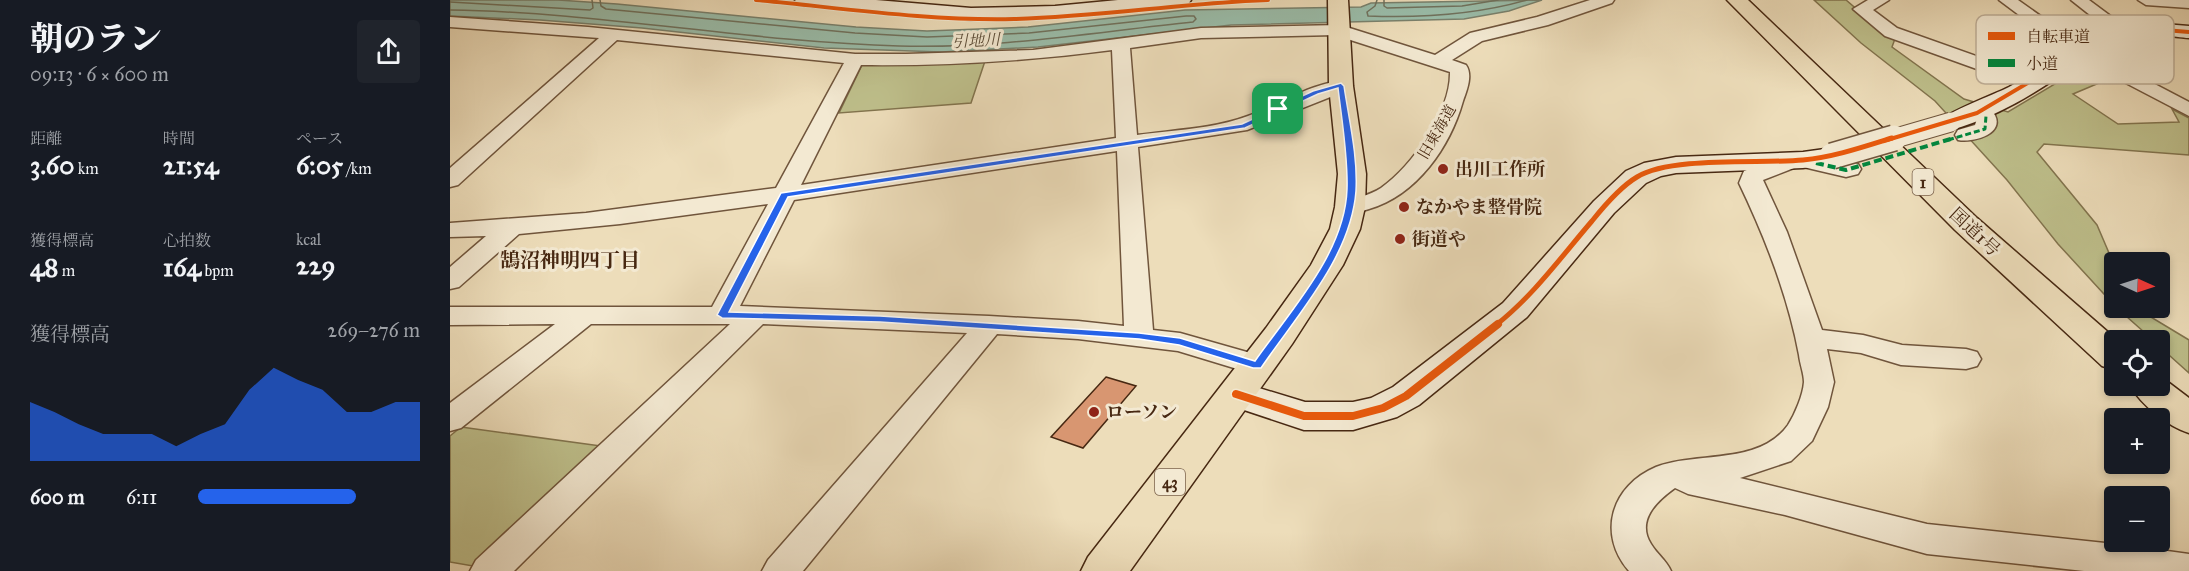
<!DOCTYPE html>
<html lang="ja">
<head>
<meta charset="utf-8">
<style>
	:root { --surface:#171b24; --page:#20242c; --text:#f1f3f6; --muted:#9ea1a6; --accent:#2563eb }
	body { margin:0; font-family:"IM FELL Great Primer","Noto Serif JP",serif; background:var(--page); color:var(--text); height:100vh; display:flex; flex-direction:column; font-size:22px; white-space:nowrap }
	* { box-sizing:border-box; margin:0 }
	p { font-size:20px; color:var(--muted) }
	.icon { flex:none; width:33px; height:33px; fill:none; stroke:currentColor; stroke-width:2; stroke-linecap:round; stroke-linejoin:round }
	.map { position:relative; flex:1; overflow:hidden }
	.side { display:flex; flex-direction:column; background:var(--surface); width:450px }
	.side>* { flex:none }
	.needle { width:39px; rotate:93deg }
	.tools { position:absolute; left:1654px; top:252px; display:grid; gap:12px }
	.tools a { display:grid; place-items:center; width:66px; height:66px; border-radius:6px; background:var(--surface); box-shadow:0 3px 9px #0003; font-size:30px }
	.pin { position:absolute; display:grid; place-items:center; width:51px; height:51px; color:#fff; margin:-26px; border-radius:12px; box-shadow:0 3px 9px #0006 }
	.round { display:grid; place-items:center; flex:none; width:63px; height:63px; border-radius:6px; background:var(--page) }
	.head { display:flex; align-items:center; justify-content:space-between; height:102px; padding:0 30px }
	h1 { font-size:33px; font-weight:800; line-height:45px }
	.metrics { display:grid; grid-template-columns:repeat(3,1fr); gap:9px; height:102px; padding:6px 30px }
	.metrics div { display:grid; align-content:center }
	.metrics b { font-size:26px; font-weight:800 }
	.metrics small { font-size:16px; font-weight:400 }
	.metrics p { font-size:16px }
	.chart { height:168px; padding:12px 30px }
	.chart p { display:flex; justify-content:space-between }
	.chart svg { width:100%; height:108px; margin-top:6px; fill:var(--accent); opacity:.7 }
	ul { padding:0 30px; list-style:none; font-size:20px }
	li { display:grid; grid-template-columns:96px 72px 1fr; align-items:center; height:45px }
	li i { height:15px; border-radius:8px; background:var(--accent) }
	main { display:flex; flex:1; min-height:0 }
	.map>svg:first-child { display:block }
	.green { fill:#bebf8b; stroke:#82744e; stroke-width:1.5 }
	.water { fill:#9abdaa; stroke:#79816d; stroke-width:1.5 }
	.lines { fill:none; stroke-linecap:round; stroke-linejoin:round }
	.shore { stroke:#70725e; stroke-width:1.5 }
	.building { fill:#d89671; stroke:#472812; stroke-width:1.5 }
	.street-casing { stroke:#70553c; stroke-width:3 }
	.secondary-casing { stroke:#472812; stroke-width:3 }
	.primary-casing { stroke:#472812; stroke-width:3 }
	.highway-casing { stroke:#472812; stroke-width:3 }
	.street { fill:#f3e9d2; fill-rule:evenodd }
	.secondary { fill:#f3e9d2; fill-rule:evenodd }
	.primary { fill:#edddba; fill-rule:evenodd }
	.highway { fill:#edddba; fill-rule:evenodd }
	.street-bridge-far1-casing { stroke:#70553c; stroke-width:21; stroke-linecap:butt }
	.street-bridge-casing { stroke:#70553c; stroke-width:28; stroke-linecap:butt }
	.street-bridge-far1 { stroke:#f3e9d2; stroke-width:19 }
	.street-bridge { stroke:#f3e9d2; stroke-width:25 }
	.quiet-far1 { stroke:#00873e; stroke-width:3; stroke-dasharray:6 3; stroke-linecap:butt }
	.quiet { stroke:#00873e; stroke-width:4; stroke-dasharray:8 4; stroke-linecap:butt }
	.cycleway-far2-casing { stroke:#f3e9d2; stroke-width:6 }
	.cycleway-far1-casing { stroke:#f3e9d2; stroke-width:9 }
	.cycleway-casing { stroke:#f3e9d2; stroke-width:11 }
	.cycleway-far2 { stroke:#e8590c; stroke-width:4 }
	.cycleway-far1 { stroke:#e8590c; stroke-width:5 }
	.cycleway { stroke:#e8590c; stroke-width:8 }
	.route { fill:#2563eb; stroke:#fff; stroke-width:1.5; fill-rule:evenodd }
	.poi-dot { fill:#8f2418; stroke:#f3e9d2; stroke-width:2 }
	.labels { text-anchor:middle; stroke-width:6; stroke-linejoin:round; paint-order:stroke }
	.far-street-label { font-size:15px; fill:#472812; stroke:#f3e9d2 }
	.far-water-label { font-size:16px; font-style:italic; fill:#5c4d38; stroke:#f3e9d2 }
	.shield { fill:#f3e9d2; stroke:#7b624c; stroke-width:1.5 }
	.shield-label { font-size:16px; font-weight:bold; fill:#472812 }
	.poi-label { font-size:18px; font-weight:bold; fill:#472812; stroke:#f3e9d2; text-anchor:start }
	.street-label { font-size:18px; fill:#472812; stroke:#f3e9d2 }
	.neighbourhood-label { font-size:20px; font-weight:bold; fill:#472812; stroke:#f3e9d2 }
	.key { fill:#f3e9d2; stroke:#bfaf98; stroke-width:1.5 }
	.key-label { font-size:16px; fill:#472812 }
</style>
</head>
<body>
<main>
<section class="side">
<div class="head"><div><h1>朝のラン</h1><p>09:13 · 6 × 600 m</p></div><a class="round"><svg class="icon" aria-label="share" viewBox="0 0 24 24"><path d="M12 15V3M7 8l5-5 5 5M5 13v7h14v-7"/></svg></a></div>
<div class="metrics">
<div><p>距離</p><b>3.60<small> km</small></b></div>
<div><p>時間</p><b>21:54</b></div>
<div><p>ペース</p><b>6:05<small> /km</small></b></div>
</div>
<div class="metrics">
<div><p>獲得標高</p><b>48<small> m</small></b></div>
<div><p>心拍数</p><b>164<small> bpm</small></b></div>
<div><p>kcal</p><b>229</b></div>
</div>
<div class="chart"><p><span>獲得標高</span>269–276 m</p>
<svg viewBox="0 0 160 44" preserveAspectRatio="none"><path d="M0 44V20L10 24L20 29L30 33L40 33L50 33L60 38L70 33L80 29L90 15L100 6L110 11L120 15L130 24L140 24L150 20L160 20V44z"/></svg>
</div>
<ul>
<li><b>600 m</b>6:11<i style="width:71%"></i></li>
</ul>
</section>
<div class="map">
<svg width="1739" height="571" viewBox="0 0 1739 571">
	<rect width="100%" height="100%" fill="#edddba"/>
	<filter id="stains"><feTurbulence type="fractalNoise" baseFrequency=".00333" numOctaves="4"/><feColorMatrix values="0 0 0 0 .2 0 0 0 0 .09 0 0 0 0 .02 0 0 0 .5 -.17"/></filter>
	<radialGradient id="worn" r=".72"><stop offset=".6" stop-color="#630" stop-opacity="0"/><stop offset="1" stop-color="#630" stop-opacity=".3"/></radialGradient>
	<!-- green -->
	<g class="green">
		<path d="M1364,0H1396L1430,29L1446,36L1442,47L1514,99L1558,112L1633,67L1650,68L1656,75L1654,81L1623,94L1668,124L1729,122L1722,109L1739,118V155L1594,144L1587,152L1647,225L1665,267V306L1608,244L1557,180L1485,101L1411,43Z"/>
		<path d="M535,61L521,103L389,113L413,63Z"/>
		<path d="M1667,308H1686L1739,340V373L1710,347V340H1703Z"/>
		<path d="M11,427L151,446L23,566L0,562V436Z"/>
	</g>
	<!-- water -->
	<path class="water" d="M0,0H108L167,4L406,27L477,31L578,27L735,10L911,7L921,3L1092,0L1059,11L1014,19L781,25L588,47L491,52L374,48L192,28L90,20L0,16Z"/>
	<g class="lines">
		<!-- shore -->
		<g class="shore">
			<path d="M927,0L925,6L917,12L918,16C972,18 1025,15 1077,0"/>
			<path d="M934,0V6L937,8L1012,6L1048,0"/>
			<path d="M0,2L140,10L143,8L142,0"/>
			<path d="M0,10C150,12 298,42 449,46C547,49 645,32 743,22L746,19L744,16H736L579,33L477,37L405,33L156,9L151,6L150,0"/>
		</g>
	</g>
	<!-- building -->
	<path class="building" d="M656,377L686,386L633,448L601,437Z"/>
	<g class="lines">
		<defs>
			<g id="street">
				<path d="M1140,0H1164L1162,3L1098,25L1032,41L1002,60L1016,65C1023,75 1017,90 1013,101C1000,147 967,195 919,209C909,212 902,215 892,212L888,207L892,202C904,198 919,196 931,188C962,166 1001,111 1000,72L885,35L751,38L680,48L687,135C723,130 763,129 798,116C821,108 875,76 898,82L901,86L898,90L797,130L688,147L703,330L730,333L818,358L822,365L818,372L807,375L728,351L628,339L547,334L353,571H312L318,560L517,333L313,324L64,571H20L26,560L280,324H141L11,428L0,431V403L105,324L0,325V307H262L318,204L170,224L69,234L9,287L0,289V267L36,236L0,237V223L136,213L326,188L394,63L167,40L8,185L0,187V168L149,38L0,27V17L138,27L405,54H456L583,50L751,28L890,25L985,55L1020,33L1087,17ZM662,50L666,138L351,185L411,65C496,66 579,61 662,50ZM667,151L674,326L628,321L539,316L290,306L344,200Z"/>
				<path d="M1418,0H1439L1423,10L1447,28L1588,78L1591,82L1588,86H1574L1435,36L1403,9Z"/>
				<path d="M1549,0H1568L1636,48L1739,102V116L1624,56Z"/>
				<path d="M1621,0H1639L1674,26L1671,30H1659Z"/>
				<path d="M1688,0H1739V8L1696,5Z"/>
				<path d="M1536,110L1543,112C1558,133 1524,143 1508,140L1505,135L1508,130L1525,125L1529,112Z"/>
				<path d="M1343,153L1400,162L1408,164L1411,169L1408,174L1396,177L1349,166L1313,180L1337,232L1372,330L1413,335L1452,345L1516,349L1527,352L1531,359L1527,366L1516,369L1451,365L1411,353L1377,349L1384,382L1378,407L1362,441L1341,461L1290,478L1477,524L1674,545L1739,554V571H1634L1477,554L1335,515L1238,494L1225,488C1207,501 1186,520 1201,544C1207,554 1216,560 1221,571H1179C1147,534 1161,486 1206,467C1246,451 1309,466 1338,425C1345,414 1353,395 1354,382C1354,374 1350,364 1349,355C1338,296 1315,237 1289,183L1294,171Z"/>
			</g>
			<g id="secondary">
				<path d="M345,0H426L521,8L605,6L668,0H741L738,4L731,6L605,18L521,20L355,6L348,4Z"/>
				<path d="M1665,20L1739,26V38C1723,37 1679,29 1666,33C1650,38 1640,55 1627,64C1589,91 1546,118 1501,130L1492,127L1488,122C1495,113 1545,94 1559,87C1580,75 1604,63 1622,47C1636,34 1646,24 1665,20Z"/>
				<path d="M1382,148L1392,150L1395,156L1392,162L1353,168L1226,173L1211,176L1196,183L1164,213L1077,317L969,405L947,417L903,430H854L773,403L767,394L773,385L786,381L855,402H903L921,398L943,387L1053,303L1144,201L1176,171L1194,163L1226,157L1353,152Z"/>
			</g>
			<path id="primary" d="M878,0H898L903,86L916,174L915,207L910,229L893,265L842,344L680,571H631L638,557L816,328L861,265L880,229L885,207L888,174L879,86Z"/>
			<g id="highway">
				<path d="M1277,0H1298L1527,218L1667,340H1665V370L1652,366L1505,230Z"/>
				<path d="M1710,376L1739,398V433C1717,426 1692,405 1680,386H1710Z"/>
			</g>
		</defs>
		<!-- street casing -->
		<use href="#street" class="street-casing"/>
		<!-- secondary casing -->
		<use href="#secondary" class="secondary-casing"/>
		<!-- primary casing -->
		<use href="#primary" class="primary-casing"/>
		<!-- highway casing -->
		<use href="#highway" class="highway-casing"/>
		<!-- street -->
		<use href="#street" class="street"/>
		<!-- secondary -->
		<use href="#secondary" class="secondary"/>
		<!-- primary -->
		<use href="#primary" class="primary"/>
		<!-- highway -->
		<use href="#highway" class="highway"/>
		<defs>
			<path id="street-bridge-far1" d="M1439,140L1501,122"/>
			<path id="street-bridge" d="M1382,156L1444,138"/>
		</defs>
		<!-- street-bridge-far1 casing -->
		<use href="#street-bridge-far1" class="street-bridge-far1-casing"/>
		<!-- street-bridge casing -->
		<use href="#street-bridge" class="street-bridge-casing"/>
		<!-- street-bridge-far1 -->
		<use href="#street-bridge-far1" class="street-bridge-far1"/>
		<!-- street-bridge -->
		<use href="#street-bridge" class="street-bridge"/>
		<!-- quiet-far1 -->
		<path class="quiet-far1" d="M1498,140L1535,129L1536,116"/>
		<!-- quiet -->
		<path class="quiet" d="M1366,163L1396,170L1504,138"/>
		<defs>
			<g id="cycleway-far2">
				<path d="M306,0C392,8 478,21 564,19C649,17 733,3 818,0"/>
				<path d="M1437,140L1527,113L1630,52L1646,37L1665,26L1739,32"/>
			</g>
			<path id="cycleway-far1" d="M1046,325C1083,296 1111,257 1142,221C1154,206 1170,187 1187,177C1221,156 1311,164 1353,160C1384,157 1413,147 1442,138"/>
			<path id="cycleway" d="M786,394L854,416H903L933,408L956,396L1048,324"/>
		</defs>
		<!-- cycleway-far2 casing -->
		<use href="#cycleway-far2" class="cycleway-far2-casing"/>
		<!-- cycleway-far1 casing -->
		<use href="#cycleway-far1" class="cycleway-far1-casing"/>
		<!-- cycleway casing -->
		<use href="#cycleway" class="cycleway-casing"/>
		<!-- cycleway-far2 -->
		<use href="#cycleway-far2" class="cycleway-far2"/>
		<!-- cycleway-far1 -->
		<use href="#cycleway-far1" class="cycleway-far1"/>
		<!-- cycleway -->
		<use href="#cycleway" class="cycleway"/>
	</g>
	<!-- route -->
	<path class="route" d="M891,83L894,86C899,120 908,156 906,191C901,257 847,315 811,368H803L729,345L689,339L430,322L272,318L267,315L331,193L792,124L863,91ZM888,88C892,122 898,156 897,189C895,253 840,311 805,361L730,338L689,333L430,316L279,312L338,197L795,128L868,94Z"/>
	<!-- markers -->
	<g class="poi-dot">
		<circle cx="993" cy="169" r="6"/>
		<circle cx="954" cy="207" r="6"/>
		<circle cx="950" cy="239" r="6"/>
		<circle cx="644" cy="412" r="6"/>
	</g>
	<g class="labels">
		<!-- far-street labels -->
		<g class="far-street-label">
			<text transform="translate(987 132) rotate(-60)" y="5">旧東海道</text>
		</g>
		<!-- far-water labels -->
		<g class="far-water-label">
			<text transform="translate(526 40) rotate(-3)" y="6">引地川</text>
		</g>
		<!-- shield labels -->
		<g class="shield">
			<rect x="1462.5" y="169" width="21" height="26" rx="4.5"/>
			<rect x="705" y="469" width="30" height="26" rx="4.5"/>
		</g>
		<g class="shield-label">
			<text x="1473" y="188">1</text>
			<text x="720" y="488">43</text>
		</g>
		<!-- poi labels -->
		<g class="poi-label">
			<text x="1005" y="175">出川工作所</text>
			<text x="966" y="213">なかやま整骨院</text>
			<text x="962" y="245">街道や</text>
			<text x="656" y="418">ローソン</text>
		</g>
		<!-- street labels -->
		<g class="street-label">
			<text transform="translate(1525 232) rotate(43)" y="6">国道1号</text>
		</g>
		<!-- neighbourhood labels -->
		<g class="neighbourhood-label">
			<text x="120" y="267">鵠沼神明四丁目</text>
		</g>
	</g>
	<!-- legend -->
	<rect x="1526" y="15" width="198" height="69" rx="9" class="key"/>
	<rect x="1538" y="32" width="27" height="8" fill="#e8590c"/>
	<rect x="1538" y="59" width="27" height="8" fill="#00873e"/>
	<g class="key-label">
		<text x="1576" y="42">自転車道</text>
		<text x="1576" y="69">小道</text>
	</g>
	<rect width="100%" height="100%" filter="url(#stains)"/>
	<rect width="100%" height="100%" fill="url(#worn)"/>
</svg>
<div class="tools">
<a><svg class="needle" viewBox="-14 -14 28 28"><path d="M0-13l5 13h-10z" fill="#e53935"/><path d="M0 13l5-13h-10z" fill="#9ea1a6"/></svg></a>
<a><svg class="icon" aria-label="locate" viewBox="0 0 24 24"><circle cx="12" cy="12" r="6"/><path d="M12 2v4M12 18v4M2 12h4M18 12h4"/></svg></a>
<a>+</a>
<a>−</a>
</div>
<div class="pin" style="left:828px;top:109px;background:#1e9e55"><svg class="icon" aria-label="arrive" viewBox="0 0 24 24"><path d="M6 21V4h12l-3 4 3 4H6"/></svg></div>
</div>
</main>
</body>
</html>
